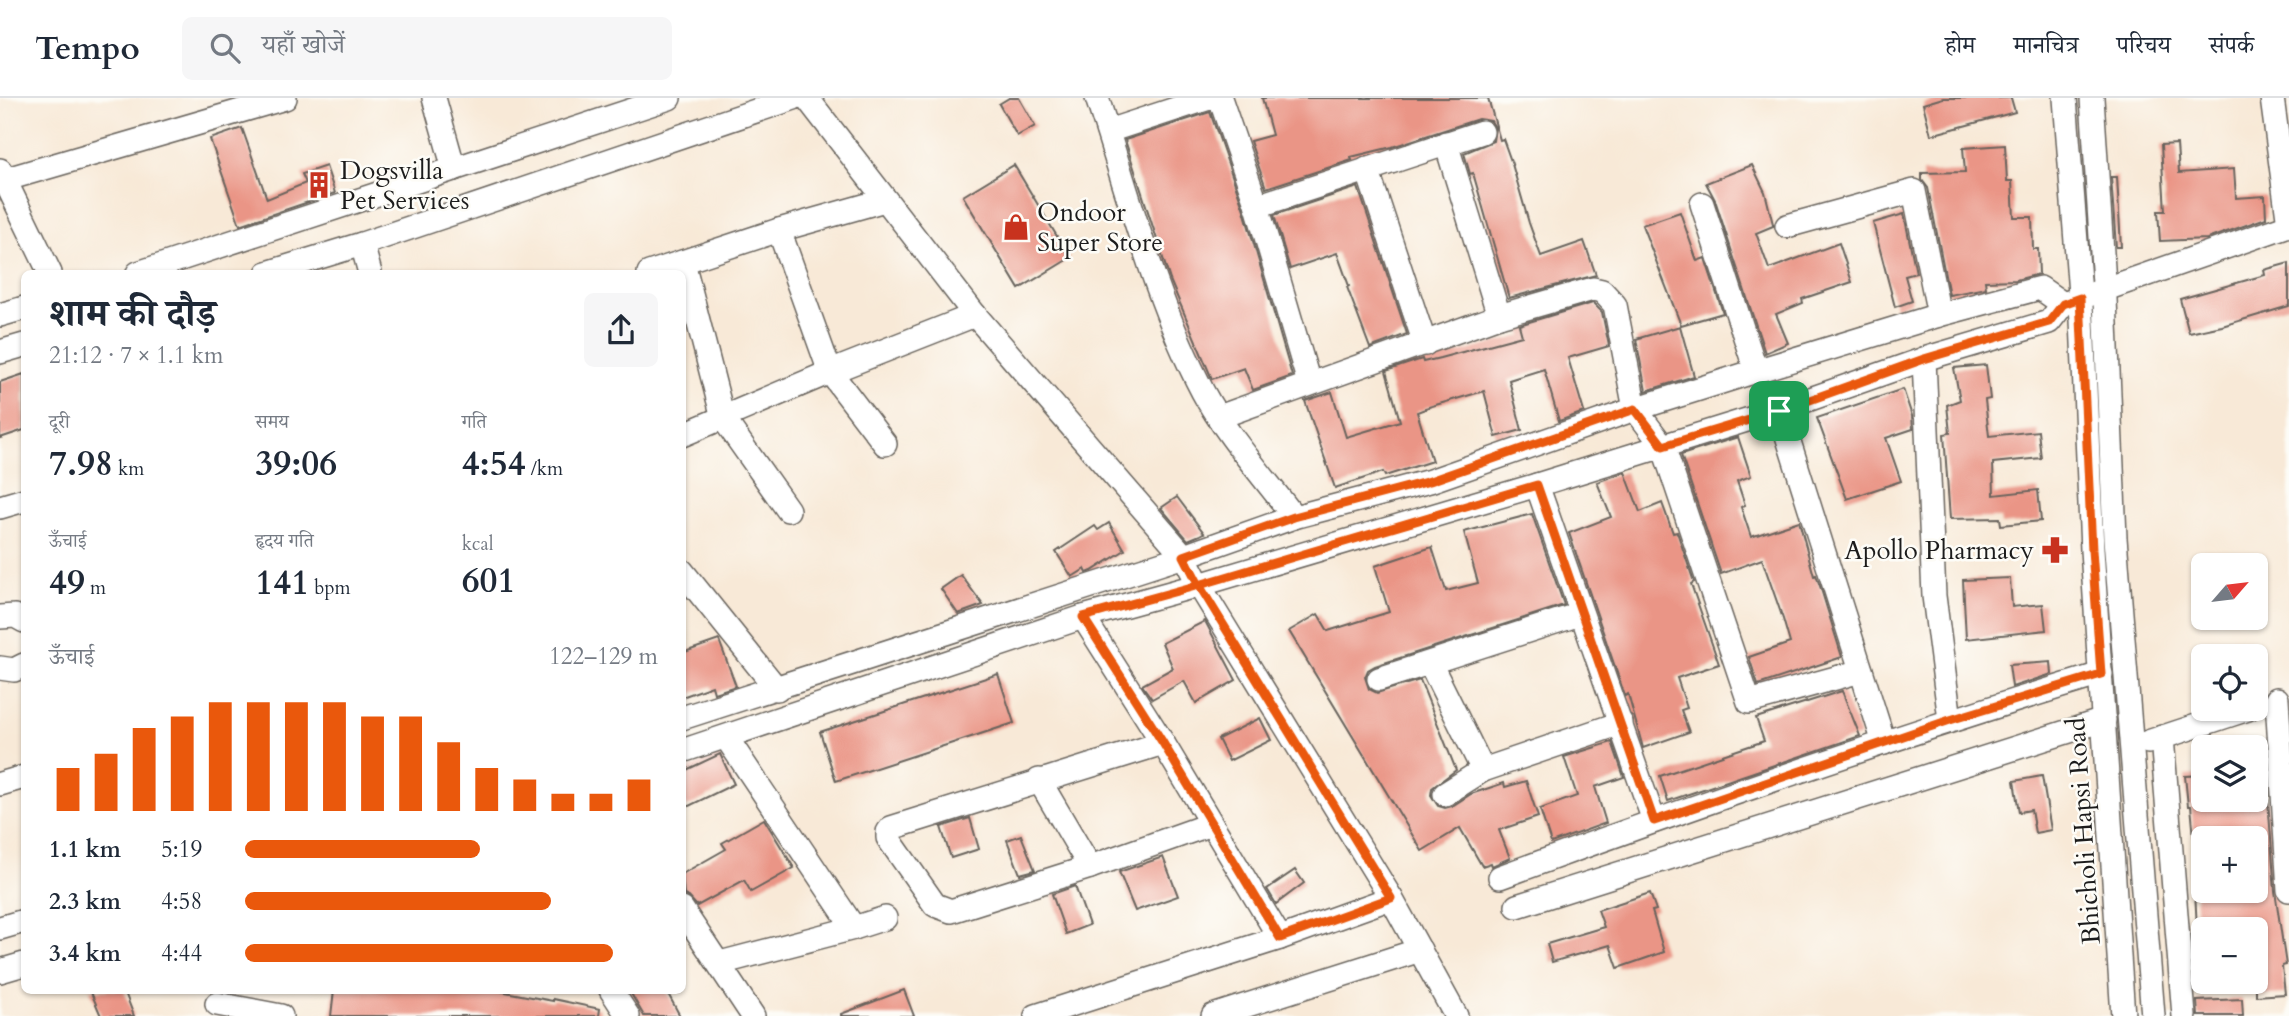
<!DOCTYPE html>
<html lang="hi">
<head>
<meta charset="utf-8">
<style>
	:root { --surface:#fff; --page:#f6f6f7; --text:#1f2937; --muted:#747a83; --line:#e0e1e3; --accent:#ea580c }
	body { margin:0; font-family:Cardo,"Noto Serif Devanagari",serif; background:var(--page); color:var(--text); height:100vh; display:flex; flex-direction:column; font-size:26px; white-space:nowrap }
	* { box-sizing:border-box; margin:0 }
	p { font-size:23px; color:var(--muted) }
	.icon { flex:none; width:38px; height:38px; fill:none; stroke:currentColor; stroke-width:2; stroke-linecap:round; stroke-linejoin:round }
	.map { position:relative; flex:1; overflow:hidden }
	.drawer { position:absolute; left:21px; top:172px; width:665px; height:724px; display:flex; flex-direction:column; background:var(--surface); border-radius:10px; box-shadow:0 2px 5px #0004 }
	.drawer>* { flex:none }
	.needle { width:46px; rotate:62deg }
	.tools { position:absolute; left:2191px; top:455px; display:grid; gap:14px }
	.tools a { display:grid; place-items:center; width:77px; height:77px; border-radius:10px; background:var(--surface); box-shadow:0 2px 5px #0004; font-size:35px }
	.pin { position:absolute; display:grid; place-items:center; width:60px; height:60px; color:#fff; margin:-30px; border-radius:14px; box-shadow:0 4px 10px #0006 }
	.round { display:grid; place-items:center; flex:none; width:74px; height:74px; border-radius:10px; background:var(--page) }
	.head { display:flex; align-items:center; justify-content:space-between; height:119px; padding:0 28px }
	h1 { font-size:38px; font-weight:700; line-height:52px }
	.metrics { display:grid; grid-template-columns:repeat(3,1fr); gap:10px; height:119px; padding:7px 28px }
	.metrics div { display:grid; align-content:center }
	.metrics b { font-size:35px; font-weight:700 }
	.metrics small { font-size:19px; font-weight:400 }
	.metrics p { font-size:19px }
	.chart { height:196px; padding:14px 28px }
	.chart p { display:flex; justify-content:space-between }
	.chart svg { width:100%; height:126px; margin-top:7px; stroke:var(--accent); stroke-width:6 }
	ul { padding:0 28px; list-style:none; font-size:23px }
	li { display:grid; grid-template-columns:112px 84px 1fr; align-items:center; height:52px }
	li i { height:18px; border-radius:9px; background:var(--accent) }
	header { display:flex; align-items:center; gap:42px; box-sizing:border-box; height:98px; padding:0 35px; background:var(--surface); border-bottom:2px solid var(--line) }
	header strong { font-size:33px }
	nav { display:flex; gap:38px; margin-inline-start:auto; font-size:24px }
	.search { width:490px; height:63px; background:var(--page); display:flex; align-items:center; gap:18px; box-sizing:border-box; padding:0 24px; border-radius:10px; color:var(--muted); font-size:26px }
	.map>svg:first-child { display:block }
	.building { fill:#ea9586 }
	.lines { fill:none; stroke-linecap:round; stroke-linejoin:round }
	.minor-casing { stroke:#69645d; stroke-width:26 }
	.minor { stroke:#fff; stroke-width:23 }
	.route-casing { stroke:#fff; stroke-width:14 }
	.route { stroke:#ea580c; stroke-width:9 }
	.labels { text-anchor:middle; stroke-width:5; stroke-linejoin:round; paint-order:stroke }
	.poi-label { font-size:26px; fill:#1c1c1c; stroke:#fdfcf7; text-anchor:start }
	.street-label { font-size:26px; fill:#1c1c1c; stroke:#fdfcf7 }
</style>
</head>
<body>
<header>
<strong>Tempo</strong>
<div class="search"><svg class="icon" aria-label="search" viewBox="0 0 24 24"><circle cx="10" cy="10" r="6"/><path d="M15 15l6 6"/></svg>यहाँ खोजें</div>
<nav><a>होम</a><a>मानचित्र</a><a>परिचय</a><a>संपर्क</a></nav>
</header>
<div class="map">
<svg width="2289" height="918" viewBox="0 0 2289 918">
	<rect width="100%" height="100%" fill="#fdfcf7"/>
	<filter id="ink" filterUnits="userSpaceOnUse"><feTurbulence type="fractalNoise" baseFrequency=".0143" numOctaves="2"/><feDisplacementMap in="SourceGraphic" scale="14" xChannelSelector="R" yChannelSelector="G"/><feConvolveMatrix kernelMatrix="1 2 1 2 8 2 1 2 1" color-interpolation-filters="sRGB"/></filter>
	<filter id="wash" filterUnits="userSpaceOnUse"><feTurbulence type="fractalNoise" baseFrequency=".00686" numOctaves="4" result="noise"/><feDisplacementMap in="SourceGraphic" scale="28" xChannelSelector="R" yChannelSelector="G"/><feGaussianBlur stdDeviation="1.57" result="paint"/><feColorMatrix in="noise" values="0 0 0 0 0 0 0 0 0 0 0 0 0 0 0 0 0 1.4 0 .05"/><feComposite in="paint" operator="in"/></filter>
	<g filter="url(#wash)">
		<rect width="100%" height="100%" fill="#f8e9d7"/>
		<g id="blocks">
			<!-- building -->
			<g class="building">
				<path d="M1009,0H1019L1035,28L1017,38L999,6Z"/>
				<path d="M1262,0H1488L1500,42L1503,41L1512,66L1529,125L1541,158L1584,143L1596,177L1509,200L1473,75L1470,76L1464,55L1493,43L1495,30L1491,23L1478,21L1392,49L1351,59L1352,62L1266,90L1250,43L1272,37Z"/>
				<path d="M1943,0H2011L2015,14L1931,37L1923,6Z"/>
				<path d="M1210,14L1244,112L1292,278L1253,292L1244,270L1212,281L1170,182L1125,42Z"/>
				<path d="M242,30L267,101L306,85L302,76L326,68L335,95L240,127L210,41Z"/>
				<path d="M2177,46L2179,75L2234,71L2236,100L2265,98L2266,120L2207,141L2160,143L2158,113H2165L2161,47Z"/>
				<path d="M2005,47L2007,83H2012L2014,119H2032L2033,151H2038L2039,176L2016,182L1985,183L1986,190L1949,197L1928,90L1922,82V75L1965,74L1963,50Z"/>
				<path d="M1014,67L1070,160L1019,191L963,98Z"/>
				<path d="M1752,67L1765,94L1773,126V128L1756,135L1769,171L1839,145L1852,184L1802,201L1803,205L1776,216L1788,245L1765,255L1715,102L1706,85Z"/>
				<path d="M2111,79H2117L2121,149H2116Z"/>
				<path d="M1358,89L1407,236L1370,250L1347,189L1349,188L1337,155L1290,171L1274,117Z"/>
				<path d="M1680,114L1697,163L1705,160L1723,215L1681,227L1642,127Z"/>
				<path d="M1904,116L1916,175L1905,178L1912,203L1895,209L1873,125Z"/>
				<path d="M2289,165V208L2222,228L2189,235L2180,201L2265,177L2264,172Z"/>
				<path d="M1593,205L1602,214L1609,248L1568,260L1584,314L1559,323L1544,271L1509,282L1522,332L1496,339L1484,293L1425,310V311L1417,314L1432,363L1385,378L1383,374L1335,390L1305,303L1332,294L1346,339L1400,323L1386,273L1422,261L1423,264L1440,260L1522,238L1519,227Z"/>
				<path d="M1680,228L1694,278L1646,293L1636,241Z"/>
				<path d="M1986,267L1990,301L1985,302L1989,338L2038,333L2041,360L1993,365L1994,397L2038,392L2041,423L2001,427L2000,420L1950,421L1944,336L1950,335L1947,307L1960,302L1954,270Z"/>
				<path d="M24,276V332L0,340V284Z"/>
				<path d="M1903,291L1912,318L1913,331L1886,340L1901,383L1847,401L1817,320Z"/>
				<path d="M1738,339L1751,378L1737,383L1745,407L1741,409L1751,439L1799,423L1814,478L1816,477L1821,491L1842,559L1758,587L1749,559L1790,545L1783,521L1762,461L1721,476L1681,357Z"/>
				<path d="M1625,374L1640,414L1662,405L1673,435L1677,434L1694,484L1691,486L1719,566L1677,580L1687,610L1681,612L1689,634L1643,650L1628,596L1625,598L1569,435L1611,419L1597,384Z"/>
				<path d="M1177,399L1204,435L1200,437L1188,442L1161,410Z"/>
				<path d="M1532,416L1564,507L1375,568L1368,572L1365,579L1369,591L1377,595L1420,582L1456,672L1432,690L1431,697L1438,708L1445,710L1452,708L1471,696L1504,685L1505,689L1526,683L1538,719L1499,732L1510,760L1492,768L1491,765L1482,768L1460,730L1422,753L1289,533L1318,516L1328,533L1389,514L1375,468L1432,449L1446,493L1478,485L1464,434Z"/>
				<path d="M1109,425L1125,452L1092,473L1087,475L1085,471L1072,479L1056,454L1095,428L1098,432Z"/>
				<path d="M961,477L983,507L958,516L941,491Z"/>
				<path d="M2010,480L2012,509L2043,506L2046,532L1966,541L1963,482Z"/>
				<path d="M1205,523L1236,582L1196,605L1184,583L1152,601L1142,587L1173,570L1162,545Z"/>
				<path d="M719,542L736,588L714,595L712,588L682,599V555Z"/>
				<path d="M2051,564L2052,576L2012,589L2009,567Z"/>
				<path d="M998,576L1014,625L836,683L820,634Z"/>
				<path d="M1842,593L1860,638L1668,703L1660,678L1764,643L1756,620Z"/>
				<path d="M1260,620L1271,642L1229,663L1218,641Z"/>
				<path d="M1612,644L1624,679L1595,689L1606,725L1551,745L1540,711L1577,698L1564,659Z"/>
				<path d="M720,656L734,686L687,709L682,699V674Z"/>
				<path d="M2203,677V702H2268L2275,793L2286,867L2282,868L2285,896L2256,898V831H2197L2195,793H2256V740H2194L2191,708H2188L2185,678Z"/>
				<path d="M2042,678L2051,732L2035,735L2031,712L2019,714L2014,683Z"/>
				<path d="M970,720L979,751L951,760L941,729Z"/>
				<path d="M764,721L794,770L751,794L744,782L697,808L689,799L684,797L682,776L726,751L722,745Z"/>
				<path d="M1021,737L1035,772L1020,776L1007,742Z"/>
				<path d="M1163,759L1178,798L1135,813L1119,774Z"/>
				<path d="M1295,772L1304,785L1276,806L1267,791Z"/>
				<path d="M1075,788L1089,827L1066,836L1052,796Z"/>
				<path d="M1650,795L1656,812L1652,813L1664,854L1618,870L1610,847L1552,864L1547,846L1604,829L1598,812Z"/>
				<path d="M90,892H124L134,918H101Z"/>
				<path d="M334,892H495L553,903V901L600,911L599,918H331Z"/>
				<path d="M629,892H666L680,918H644Z"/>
				<path d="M904,892L914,918H841V916Z"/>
				<path d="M2242,901L2243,918H2198L2197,903Z"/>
			</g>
		</g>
	</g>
	<g filter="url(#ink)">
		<use href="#blocks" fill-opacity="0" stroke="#69645d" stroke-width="2"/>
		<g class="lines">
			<defs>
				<g id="minor">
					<path d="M434,0L454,71"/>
					<path d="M807,0L975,217L1184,458L1199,487L1391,800L1456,918"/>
					<path d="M1097,0C1129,97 1155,203 1203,294C1226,337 1265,380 1294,419"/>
					<path d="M1220,0L1257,108L1309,285"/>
					<path d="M2065,0L2082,222L2092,452L2123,918"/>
					<path d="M2092,0L2105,201L2115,440L2153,918"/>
					<path d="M2272,0L2289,127"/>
					<path d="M1108,33L1209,0"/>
					<path d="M1446,45L1499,218"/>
					<path d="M1367,71L1425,246"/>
					<path d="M0,72L50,175"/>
					<path d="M0,83L285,0"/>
					<path d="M1702,106L1756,273"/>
					<path d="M1257,108L1482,34"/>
					<path d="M1787,128L1914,93L1939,217"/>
					<path d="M779,132L830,274L885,346"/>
					<path d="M362,146L370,175"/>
					<path d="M683,164L723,320L788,412"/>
					<path d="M138,175L669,0"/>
					<path d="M267,175L362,146L794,0"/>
					<path d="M649,175L779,132L885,102"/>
					<path d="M0,217L24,210"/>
					<path d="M0,254L24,247"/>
					<path d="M1924,261L1934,498L1950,622"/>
					<path d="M1779,312L1884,645"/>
					<path d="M1219,319L1499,218L1593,191L1602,193L1615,207L1635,311L1663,348L1749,604L1861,573"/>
					<path d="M682,337L830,274L975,217"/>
					<path d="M1537,387L1654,723"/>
					<path d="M0,409L24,402"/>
					<path d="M682,473L777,591"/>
					<path d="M0,519L15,518L24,523"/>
					<path d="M1083,519L1163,645L1280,840"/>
					<path d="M1430,565L1483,672"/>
					<path d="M0,570L14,572L24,567"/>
					<path d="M1379,581L1580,516"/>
					<path d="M2277,601L2289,792"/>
					<path d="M682,620L1184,458L1294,419L1430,383L1635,311L1756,273L1939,217L2040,190L2063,206"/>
					<path d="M726,639L854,830"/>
					<path d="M2162,639L2184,918"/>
					<path d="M2148,644L2248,611"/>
					<path d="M1163,645L891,730L888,734V740L935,807L951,813L1090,769L1211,726"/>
					<path d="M682,653L1083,519L1199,487L1537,387L1779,312L1924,261L2049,224L2063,206L2289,127"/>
					<path d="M1039,682L1090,769"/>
					<path d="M0,686L24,679"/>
					<path d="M1445,696L1483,672L1621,625"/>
					<path d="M1500,779C1699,706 1899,637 2101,576"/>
					<path d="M1517,808L2104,622"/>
					<path d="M682,811L753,918"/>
					<path d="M0,830L24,823"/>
					<path d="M720,865L854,830L885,820"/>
					<path d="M0,873L24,866"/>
					<path d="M611,892L628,918"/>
					<path d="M217,906L281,918"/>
					<path d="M1036,918L1280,840L1391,800"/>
					<path d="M1213,918L1420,852"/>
				</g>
			</defs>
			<!-- minor casing -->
			<use href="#minor" class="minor-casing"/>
			<!-- minor -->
			<use href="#minor" class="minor"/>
		</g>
	</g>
	<g class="lines" filter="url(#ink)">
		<defs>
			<path id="route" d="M1779,313L1663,348L1635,311L1430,383L1294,419L1184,458L1199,487L1083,519L1163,645L1280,840L1391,800L1199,487L1537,387L1654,723L1950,622L2101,576L2092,452L2080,200L2063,206L2049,224L1924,261L1779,313"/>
		</defs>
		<!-- route casing -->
		<use href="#route" class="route-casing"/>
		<!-- route -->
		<use href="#route" class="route"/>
	</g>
	<!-- icons -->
	<defs>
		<symbol id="building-bare" viewBox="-9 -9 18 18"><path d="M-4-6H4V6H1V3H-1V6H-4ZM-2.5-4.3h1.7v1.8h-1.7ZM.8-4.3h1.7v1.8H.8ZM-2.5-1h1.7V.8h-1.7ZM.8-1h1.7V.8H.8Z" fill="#c8321e" stroke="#fdfcf7" stroke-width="2.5" paint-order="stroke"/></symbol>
		<symbol id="shop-bare" viewBox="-9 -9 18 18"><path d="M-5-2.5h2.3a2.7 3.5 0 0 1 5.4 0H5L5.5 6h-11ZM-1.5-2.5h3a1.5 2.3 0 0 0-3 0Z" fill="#c8321e" stroke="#fdfcf7" stroke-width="2.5" paint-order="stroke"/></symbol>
		<symbol id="pharmacy-bare" viewBox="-9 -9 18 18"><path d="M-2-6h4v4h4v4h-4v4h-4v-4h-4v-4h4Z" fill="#c8321e" stroke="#fdfcf7" stroke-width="2.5" paint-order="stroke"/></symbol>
	</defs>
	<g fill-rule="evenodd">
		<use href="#building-bare" x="300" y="68" width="38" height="38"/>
		<use href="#shop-bare" x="997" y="110" width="38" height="38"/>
		<use href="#pharmacy-bare" x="2036" y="433" width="38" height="38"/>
	</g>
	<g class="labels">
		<!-- poi labels -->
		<g class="poi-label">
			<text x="340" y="81">Dogsvilla<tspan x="340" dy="30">Pet Services</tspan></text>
			<text x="1037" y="123">Ondoor<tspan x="1037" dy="30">Super Store</tspan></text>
			<text x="2034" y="461" text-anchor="end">Apollo Pharmacy</text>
		</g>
		<!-- street labels -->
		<g class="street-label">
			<text transform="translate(2083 733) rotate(-94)" y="9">Bhicholi Hapsi Road</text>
		</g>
	</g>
</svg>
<div class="tools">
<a><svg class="needle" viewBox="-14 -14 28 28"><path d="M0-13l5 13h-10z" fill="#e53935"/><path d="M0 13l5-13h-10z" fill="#747a83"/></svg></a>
<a><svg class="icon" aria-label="locate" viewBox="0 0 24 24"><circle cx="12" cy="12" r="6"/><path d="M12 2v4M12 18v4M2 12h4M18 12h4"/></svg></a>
<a><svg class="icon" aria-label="layers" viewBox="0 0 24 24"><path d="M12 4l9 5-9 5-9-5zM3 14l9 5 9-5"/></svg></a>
<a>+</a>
<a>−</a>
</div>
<div class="pin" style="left:1779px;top:313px;background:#1e9e55"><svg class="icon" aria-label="arrive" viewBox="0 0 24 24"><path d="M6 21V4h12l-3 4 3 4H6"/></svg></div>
<section class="drawer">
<div class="head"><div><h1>शाम की दौड़</h1><p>21:12 · 7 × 1.1 km</p></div><a class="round"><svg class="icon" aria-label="share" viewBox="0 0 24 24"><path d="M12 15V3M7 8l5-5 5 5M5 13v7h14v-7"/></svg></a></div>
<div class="metrics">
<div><p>दूरी</p><b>7.98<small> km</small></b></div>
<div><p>समय</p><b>39:06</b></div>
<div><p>गति</p><b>4:54<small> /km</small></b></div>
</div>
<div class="metrics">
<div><p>ऊँचाई</p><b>49<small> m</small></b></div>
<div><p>हृदय गति</p><b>141<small> bpm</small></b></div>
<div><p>kcal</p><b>601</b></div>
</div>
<div class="chart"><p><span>ऊँचाई</span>122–129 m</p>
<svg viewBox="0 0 160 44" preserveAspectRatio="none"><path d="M5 44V29M15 44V24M25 44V15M35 44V11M45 44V6M55 44V6M65 44V6M75 44V6M85 44V11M95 44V11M105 44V20M115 44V29M125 44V33M135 44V38M145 44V38M155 44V33"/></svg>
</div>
<ul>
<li><b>1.1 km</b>5:19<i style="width:57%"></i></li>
<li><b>2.3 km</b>4:58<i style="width:74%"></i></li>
<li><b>3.4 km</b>4:44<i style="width:89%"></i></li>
</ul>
</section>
</div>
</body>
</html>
